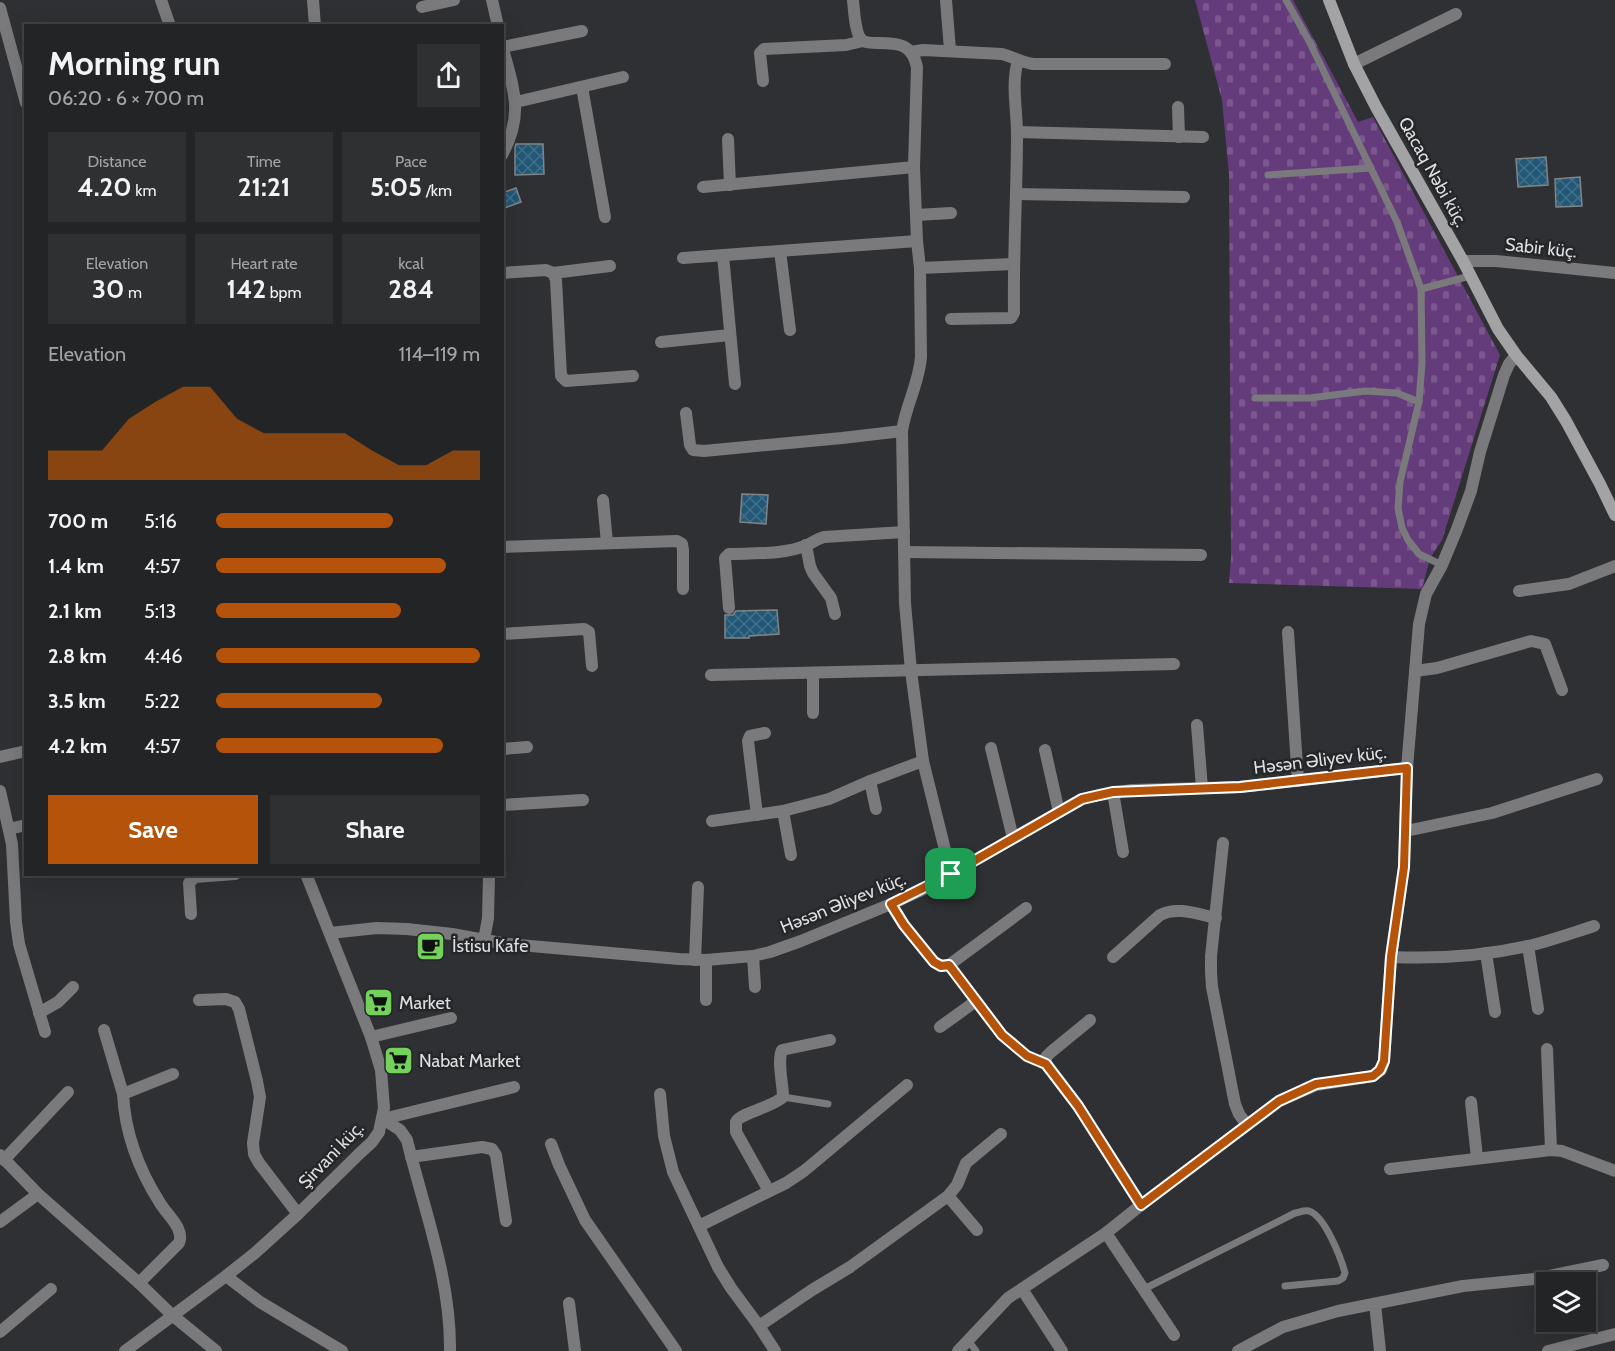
<!DOCTYPE html>
<html lang="en">
<head>
<meta charset="utf-8">
<style>
	:root { --surface:#232426; --page:#2f3032; --text:#f1f3f6; --muted:#a3a4a7; --line:#404143; --accent:#b45309 }
	body { margin:0; font-family:Cabin,sans-serif; background:var(--page); color:var(--text); height:100vh; display:flex; flex-direction:column; font-size:22px; white-space:nowrap }
	* { box-sizing:border-box; margin:0 }
	p { font-size:20px; color:var(--muted) }
	.icon { flex:none; width:33px; height:33px; fill:none; stroke:currentColor; stroke-width:2; stroke-linecap:round; stroke-linejoin:round }
	.map { position:relative; flex:1; overflow:hidden }
	.drawer { position:absolute; left:24px; top:24px; width:480px; height:852px; display:flex; flex-direction:column; background:var(--surface); border-radius:0px; box-shadow:0 6px 24px #0002,0 0 0 2px var(--line) }
	.drawer>* { flex:none }
	.controls { position:absolute; left:1536px; top:1272px; display:grid; gap:12px }
	.controls a { display:grid; place-items:center; width:60px; height:60px; border-radius:0px; background:var(--surface); box-shadow:0 6px 24px #0002,0 0 0 2px var(--line); font-size:30px }
	.pin { position:absolute; display:grid; place-items:center; width:51px; height:51px; color:#fff; margin:-26px; border-radius:12px; box-shadow:0 3px 9px #0006 }
	.round { display:grid; place-items:center; flex:none; width:63px; height:63px; border-radius:0px; background:var(--page) }
	.headline { display:flex; align-items:center; justify-content:space-between; height:102px; padding:0 24px }
	h1 { font-size:33px; font-weight:800; line-height:45px }
	.figures { display:grid; grid-template-columns:repeat(3,1fr); gap:9px; height:102px; padding:6px 24px }
	.figures div { display:grid; align-content:center; border-radius:0px; background:var(--page); text-align:center }
	.figures b { font-size:26px; font-weight:800 }
	.figures small { font-size:16px; font-weight:400 }
	.figures p { font-size:16px }
	.chart { height:168px; padding:12px 24px }
	.chart p { display:flex; justify-content:space-between }
	.chart svg { width:100%; height:108px; margin-top:6px; fill:var(--accent); opacity:.7 }
	.action { display:flex; gap:12px; margin-top:auto; padding:12px 24px }
	.action a { flex:1; height:69px; border-radius:0px; background:var(--accent); color:#fff; font-size:24px; font-weight:800; line-height:69px; text-align:center }
	.action a+a { background:var(--page); color:var(--text) }
	ul { padding:0 24px; list-style:none; font-size:20px }
	li { display:grid; grid-template-columns:96px 72px 1fr; align-items:center; height:45px }
	li i { height:15px; border-radius:8px; background:var(--accent) }
	.map>svg:first-child { display:block }
	.cemetery { fill:url(#cemetery-stones) }
	.building { fill:url(#building-cross-hatch); stroke:#818587; stroke-width:1.5 }
	.lines { fill:none; stroke-linecap:round; stroke-linejoin:round }
	.path { stroke:#767779; stroke-width:2; stroke-dasharray:3 3; stroke-linecap:butt }
	.lane { stroke:#7a7a7c; stroke-width:7 }
	.street { stroke:#7a7a7c; stroke-width:12 }
	.secondary { stroke:#a3a3a6; stroke-width:12 }
	.route-casing { stroke:#fff; stroke-width:12 }
	.route { stroke:#b45309; stroke-width:8 }
	.labels { text-anchor:middle; stroke-width:5; stroke-linejoin:round; paint-order:stroke }
	.street-label { font-size:18px; fill:#dedfe1; stroke:#252629 }
	.poi-label { font-size:18px; fill:#dedfe1; stroke:#252629; text-anchor:start }
</style>
</head>
<body>
<div class="map">
<svg width="1615" height="1351" viewBox="0 0 1615 1351">
	<defs>
		<pattern id="cemetery-stones" width="16" height="16" patternUnits="userSpaceOnUse" patternTransform="scale(1.5)"><rect width="16" height="16" fill="#643c7b"/><path d="M2 7V4a2 2 0 0 1 4 0v3zM10 15v-3a2 2 0 0 1 4 0v3z" fill="#7a588d"/></pattern>
		<pattern id="building-cross-hatch" width="8" height="8" patternUnits="userSpaceOnUse" patternTransform="scale(1.5)"><rect width="8" height="8" fill="#225776"/><path d="M0 0l8 8M0 8l8-8" fill="none" stroke="#426f89"/></pattern>
	</defs>
	<rect width="100%" height="100%" fill="#2f3033"/>
	<!-- cemetery -->
	<path class="cemetery" d="M1195,0H1293L1358,122L1373,117L1500,355L1442,540L1430,558L1422,589L1229,583L1231,558L1229,174L1222,100Z"/>
	<!-- building -->
	<g class="building">
		<path d="M516,144H543L544,174L515,175V147Z"/>
		<path d="M1546,157L1548,185L1518,187L1516,159Z"/>
		<path d="M1580,177L1582,206L1556,207L1555,179Z"/>
		<path d="M516,188L521,202L502,209V193Z"/>
		<path d="M742,494L768,495L766,524L740,522Z"/>
		<path d="M777,610L779,634L749,636V638H725V615H733L736,611Z"/>
	</g>
	<g class="lines">
		<!-- path -->
		<path class="path" d="M1010,1043L1032,1059"/>
		<!-- lane -->
		<g class="lane">
			<path d="M1286,0L1309,41L1397,222L1421,289L1422,363L1419,402L1400,482L1398,508L1402,528L1408,540L1419,554L1442,565"/>
			<path d="M1268,175L1371,168"/>
			<path d="M1421,289L1470,276"/>
			<path d="M1255,398H1310L1365,391L1397,393L1419,402"/>
			<path d="M783,1097L828,1104"/>
			<path d="M1144,1289L1295,1213C1300,1212 1304,1210 1309,1211C1325,1216 1341,1258 1345,1273L1343,1278L1338,1281L1285,1286"/>
			<path d="M968,1340L976,1351"/>
		</g>
		<!-- street -->
		<g class="street">
			<path d="M161,0L170,26"/>
			<path d="M313,0L315,26"/>
			<path d="M492,0L498,26"/>
			<path d="M853,0C854,9 855,36 863,41C867,43 874,43 878,43C899,43 912,44 917,67L914,167L917,241L920,268L921,357C919,383 906,405 902,431L905,603L911,671L923,761L951,874"/>
			<path d="M946,0L950,50"/>
			<path d="M422,7L454,0"/>
			<path d="M0,8L26,103"/>
			<path d="M502,45C513,88 525,113 502,155"/>
			<path d="M503,47L582,31"/>
			<path d="M911,52L923,50L1002,54C1013,57 1022,62 1033,64H1165"/>
			<path d="M1354,64L1456,14"/>
			<path d="M763,81L760,53L764,49L846,45L863,41"/>
			<path d="M582,87L605,217"/>
			<path d="M516,102L623,77"/>
			<path d="M1178,107L1179,137"/>
			<path d="M1017,132L1203,137"/>
			<path d="M728,139L730,185"/>
			<path d="M703,187L914,167"/>
			<path d="M1016,194L1184,197"/>
			<path d="M916,215L951,213"/>
			<path d="M780,251L790,330"/>
			<path d="M723,255L735,384"/>
			<path d="M683,258L917,241"/>
			<path d="M1463,261H1496L1615,273"/>
			<path d="M920,268L1013,264"/>
			<path d="M502,273L546,270L553,273L556,280L561,376L566,381L633,376"/>
			<path d="M553,273L610,266"/>
			<path d="M951,319L1011,318L1014,313C1013,253 1017,194 1017,134C1017,110 1011,83 1018,61"/>
			<path d="M661,342L730,335"/>
			<path d="M686,413L690,445L693,450L704,451L842,438L902,431"/>
			<path d="M603,500L607,543"/>
			<path d="M806,545L810,566L813,573L831,598L835,614"/>
			<path d="M502,547L677,541L682,544L683,550V589"/>
			<path d="M905,552L1201,555"/>
			<path d="M1519,591L1569,584L1615,566"/>
			<path d="M729,608L725,558L729,554C753,553 784,555 807,545C813,542 817,539 824,537L904,532"/>
			<path d="M1288,632L1298,781"/>
			<path d="M502,634L584,629L589,632L592,666"/>
			<path d="M1415,671L1437,668L1531,641L1545,644L1562,690"/>
			<path d="M813,673V713"/>
			<path d="M711,675L1174,664"/>
			<path d="M1197,725L1202,788"/>
			<path d="M991,748L1013,838"/>
			<path d="M502,749L527,747"/>
			<path d="M1045,750L1059,812"/>
			<path d="M0,757L26,751"/>
			<path d="M870,781L876,809"/>
			<path d="M0,791L12,844L16,922L19,944L45,1032"/>
			<path d="M1113,792L1123,852"/>
			<path d="M502,805L583,800"/>
			<path d="M783,811L791,855"/>
			<path d="M757,815L748,741L750,736L765,733"/>
			<path d="M712,821L783,811L829,799L870,781L923,761"/>
			<path d="M9,829L26,825"/>
			<path d="M1406,831L1492,813L1597,779"/>
			<path d="M1223,843L1211,956V972L1212,987L1235,1104L1239,1114L1247,1125"/>
			<path d="M891,904L904,925L934,962L941,966L949,965L1026,908"/>
			<path d="M191,914L189,883L195,877L235,874"/>
			<path d="M330,933L377,928L407,929L452,934L507,944L679,959L706,960L753,956L770,952L801,941L891,904L928,887L1082,799L1099,795L1132,790L1240,787L1407,768"/>
			<path d="M484,940L488,918L489,874"/>
			<path d="M1528,946L1538,1009"/>
			<path d="M1486,953L1495,1012"/>
			<path d="M753,956L755,987"/>
			<path d="M1113,957L1160,915C1177,906 1197,914 1216,918"/>
			<path d="M1391,957C1436,959 1484,956 1528,946C1550,941 1572,933 1594,926"/>
			<path d="M695,960L698,887"/>
			<path d="M949,965L1002,1035"/>
			<path d="M199,1000L226,999L235,1002L239,1009L257,1081L260,1097L253,1143L254,1154L259,1163L298,1214"/>
			<path d="M706,1000V960"/>
			<path d="M39,1013L58,1002L73,987"/>
			<path d="M1090,1020L1051,1052L1046,1057V1064L1078,1106L1141,1205"/>
			<path d="M940,1027L976,1001"/>
			<path d="M104,1030L123,1094"/>
			<path d="M371,1037L451,1018"/>
			<path d="M1547,1049L1551,1150"/>
			<path d="M660,1094L664,1136L673,1172L718,1267L731,1288L759,1326L775,1351"/>
			<path d="M1471,1102L1477,1158"/>
			<path d="M383,1119L400,1130L407,1140C424,1210 451,1279 450,1351"/>
			<path d="M383,1119L514,1087"/>
			<path d="M551,1144L559,1165L585,1220L676,1351"/>
			<path d="M0,1155L38,1194L139,1283L172,1315L216,1351"/>
			<path d="M411,1157L482,1147L492,1149L496,1155L506,1221"/>
			<path d="M4,1160L68,1092"/>
			<path d="M1390,1169L1551,1150L1562,1151L1615,1171"/>
			<path d="M769,1191L736,1132C736,1130 736,1124 736,1122C740,1113 773,1107 783,1097C783,1084 777,1061 782,1050L830,1040"/>
			<path d="M948,1196L977,1230"/>
			<path d="M0,1222L38,1194"/>
			<path d="M699,1226L786,1183L804,1171L907,1085"/>
			<path d="M1106,1233L1174,1335"/>
			<path d="M226,1276L260,1302L342,1351"/>
			<path d="M139,1283L179,1243C185,1229 167,1215 160,1203C139,1170 125,1133 123,1094L173,1074"/>
			<path d="M1022,1289L1062,1351"/>
			<path d="M569,1303L575,1351"/>
			<path d="M1375,1304L1380,1351"/>
			<path d="M759,1326L812,1290L850,1267L948,1196L957,1185L966,1163L1001,1134"/>
			<path d="M0,1332L51,1289"/>
			<path d="M125,1351L226,1276L255,1253L298,1214L360,1153L372,1142L379,1132L384,1108L381,1070L371,1037L306,874"/>
			<path d="M958,1351L1008,1298L1106,1233L1141,1205L1279,1101L1316,1085L1373,1076L1381,1070L1384,1061L1391,957L1404,867L1407,768L1419,624L1426,594L1442,565L1457,529L1471,491L1480,452L1504,375L1509,364L1516,355"/>
			<path d="M1238,1351L1283,1327L1338,1311L1463,1286L1534,1279L1603,1265"/>
			<path d="M1548,1351L1615,1334"/>
		</g>
		<!-- secondary -->
		<path class="secondary" d="M1329,0L1354,64L1376,107L1463,261L1498,329L1516,355L1551,397L1566,421L1600,484L1615,515"/>
	</g>
	<g class="lines">
		<defs>
			<path id="route" d="M1407,768L1404,867L1391,957L1384,1061L1380,1070L1373,1076L1316,1084L1279,1101L1141,1205L1078,1106L1046,1064L1027,1056L1002,1035L949,965L941,966L934,962L904,925L891,904L951,874L1082,799L1113,792L1240,787Z"/>
		</defs>
		<!-- route casing -->
		<use href="#route" class="route-casing"/>
		<!-- route -->
		<use href="#route" class="route"/>
	</g>
	<!-- icons -->
	<defs>
		<symbol id="cafe-square" viewBox="-11 -11 22 22"><rect x="-9" y="-9" width="18" height="18" rx="4" fill="#74d25c" stroke="#252629"/><path d="M-5.5-4.5H6V0H3Q3 3.5 0 3.5H-2.5Q-5.5 3.5-5.5 0ZM3-3.2v2h1.7v-2ZM-6 4.5H4V6H-6Z" fill="#111"/></symbol>
		<symbol id="supermarket-square" viewBox="-11 -11 22 22"><rect x="-9" y="-9" width="18" height="18" rx="4" fill="#74d25c" stroke="#252629"/><path d="M-6-5.5h2.5l.6 2H6L4.5 2H-2.5L-4.4-4H-6ZM-1.5 3.2a1.3 1.3 0 1 0 .1 0ZM3 3.2a1.3 1.3 0 1 0 .1 0Z" fill="#111"/></symbol>
	</defs>
	<g fill-rule="evenodd">
		<use href="#cafe-square" x="414" y="930" width="33" height="33"/>
		<use href="#supermarket-square" x="362" y="986" width="33" height="33"/>
		<use href="#supermarket-square" x="382" y="1044" width="33" height="33"/>
	</g>
	<g class="labels">
		<!-- street labels -->
		<g class="street-label">
			<text transform="translate(1433 172) rotate(61)" y="6">Qacaq Nəbi küç.</text>
			<text transform="translate(1541 248) rotate(6)" y="6">Sabir küç.</text>
			<text transform="translate(1320 760) rotate(-7)" y="6">Həsən Əliyev küç.</text>
			<text transform="translate(843 903) rotate(-22)" y="6">Həsən Əliyev küç.</text>
			<text transform="translate(331 1155) rotate(-46)" y="6">Şirvani küç.</text>
		</g>
		<!-- poi labels -->
		<g class="poi-label">
			<text x="452" y="952">İstisu Kafe</text>
			<text x="399" y="1009">Market</text>
			<text x="419" y="1067">Nabat Market</text>
		</g>
	</g>
</svg>
<div class="controls">
<a><svg class="icon" aria-label="layers" viewBox="0 0 24 24"><path d="M12 4l9 5-9 5-9-5zM3 14l9 5 9-5"/></svg></a>
</div>
<div class="pin" style="left:951px;top:874px;background:#1e9e55"><svg class="icon" aria-label="arrive" viewBox="0 0 24 24"><path d="M6 21V4h12l-3 4 3 4H6"/></svg></div>
<section class="drawer">
<div class="headline"><div><h1>Morning run</h1><p>06:20 · 6 × 700 m</p></div><a class="round"><svg class="icon" aria-label="share" viewBox="0 0 24 24"><path d="M12 15V3M7 8l5-5 5 5M5 13v7h14v-7"/></svg></a></div>
<div class="figures">
<div><p>Distance</p><b>4.20<small> km</small></b></div>
<div><p>Time</p><b>21:21</b></div>
<div><p>Pace</p><b>5:05<small> /km</small></b></div>
</div>
<div class="figures">
<div><p>Elevation</p><b>30<small> m</small></b></div>
<div><p>Heart rate</p><b>142<small> bpm</small></b></div>
<div><p>kcal</p><b>284</b></div>
</div>
<div class="chart"><p><span>Elevation</span>114–119 m</p>
<svg viewBox="0 0 160 44" preserveAspectRatio="none"><path d="M0 44V32L10 32L20 32L30 19L40 12L50 6L60 6L70 19L80 25L90 25L100 25L110 25L120 32L130 38L140 38L150 32L160 32V44z"/></svg>
</div>
<ul>
<li><b>700 m</b>5:16<i style="width:67%"></i></li>
<li><b>1.4 km</b>4:57<i style="width:87%"></i></li>
<li><b>2.1 km</b>5:13<i style="width:70%"></i></li>
<li><b>2.8 km</b>4:46<i style="width:100%"></i></li>
<li><b>3.5 km</b>5:22<i style="width:63%"></i></li>
<li><b>4.2 km</b>4:57<i style="width:86%"></i></li>
</ul>
<div class="action"><a>Save</a><a>Share</a></div>
</section>
</div>
</body>
</html>
